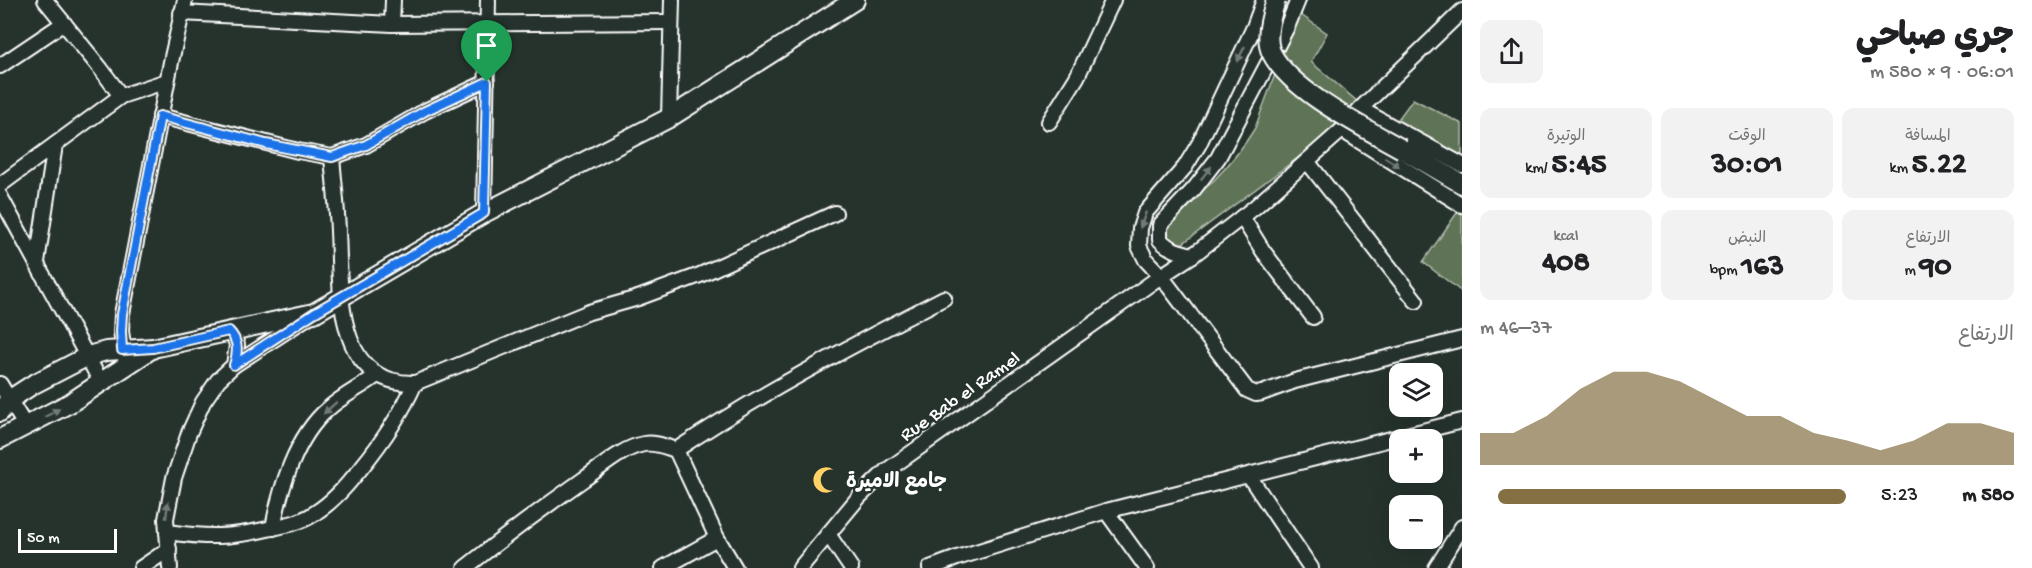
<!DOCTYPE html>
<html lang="ar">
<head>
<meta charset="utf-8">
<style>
	:root { --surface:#fff; --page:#f2f2f2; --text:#202124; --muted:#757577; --accent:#847042 }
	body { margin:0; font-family:"Gochi Hand","Playpen Sans Arabic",sans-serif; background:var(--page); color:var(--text); direction:rtl; height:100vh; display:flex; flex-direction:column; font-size:22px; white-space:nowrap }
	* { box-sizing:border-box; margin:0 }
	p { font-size:20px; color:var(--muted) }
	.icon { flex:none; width:33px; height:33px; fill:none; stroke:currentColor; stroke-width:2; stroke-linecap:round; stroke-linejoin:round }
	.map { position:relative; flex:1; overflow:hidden; direction:ltr }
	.panel { display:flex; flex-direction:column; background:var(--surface); width:570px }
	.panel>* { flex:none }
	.controls { position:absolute; left:1389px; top:363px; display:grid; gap:12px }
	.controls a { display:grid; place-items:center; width:54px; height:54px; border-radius:12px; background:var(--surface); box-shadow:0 6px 24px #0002; font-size:30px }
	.scale { position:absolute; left:18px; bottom:15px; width:99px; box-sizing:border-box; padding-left:6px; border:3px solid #fff; border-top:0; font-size:16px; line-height:21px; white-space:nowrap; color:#fff; -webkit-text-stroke:4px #26332d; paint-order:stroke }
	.pin { position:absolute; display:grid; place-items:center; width:51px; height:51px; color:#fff; margin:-62px -26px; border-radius:50% 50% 50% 0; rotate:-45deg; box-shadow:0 0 6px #0007 }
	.pin .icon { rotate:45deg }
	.round { display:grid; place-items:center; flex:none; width:63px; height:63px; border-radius:12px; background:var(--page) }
	.head { display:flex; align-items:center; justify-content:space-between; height:102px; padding:0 18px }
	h1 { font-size:33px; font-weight:800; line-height:45px }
	.metrics { display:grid; grid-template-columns:repeat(3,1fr); gap:9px; height:102px; padding:6px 18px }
	.metrics div { display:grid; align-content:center; border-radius:12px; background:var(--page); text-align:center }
	.metrics b { font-size:30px; font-weight:800 }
	.metrics small { font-size:16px; font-weight:400 }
	.metrics p { font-size:16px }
	.chart { height:168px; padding:12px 18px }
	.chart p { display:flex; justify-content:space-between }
	.chart svg { width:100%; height:108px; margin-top:6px; fill:var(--accent); opacity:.7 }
	ul { padding:0 18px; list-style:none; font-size:20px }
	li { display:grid; grid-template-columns:96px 72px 1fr; align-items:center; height:45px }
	li i { height:15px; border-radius:8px; background:var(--accent) }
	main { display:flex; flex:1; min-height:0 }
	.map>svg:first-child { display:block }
	.green { fill:#5f7356; stroke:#afb9aa; stroke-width:1.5 }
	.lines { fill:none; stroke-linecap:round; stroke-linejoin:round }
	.street-casing { stroke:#fff; stroke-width:18 }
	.secondary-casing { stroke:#fff; stroke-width:22 }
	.street { stroke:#26332d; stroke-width:14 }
	.secondary { stroke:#26332d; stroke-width:18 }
	.secondary-bridge-casing { stroke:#fff; stroke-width:22; stroke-linecap:butt }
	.secondary-bridge { stroke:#26332d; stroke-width:18 }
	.oneway { fill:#727a76 }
	.route-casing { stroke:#fff; stroke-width:12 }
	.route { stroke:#1a73e8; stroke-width:8 }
	.labels { text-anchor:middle; stroke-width:4.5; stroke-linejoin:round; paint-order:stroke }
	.street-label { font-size:20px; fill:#fff; stroke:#26332d }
	.poi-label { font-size:20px; font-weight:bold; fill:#fff; stroke:#26332d; text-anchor:start }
</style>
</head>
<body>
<main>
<section class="panel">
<div class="head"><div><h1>جري صباحي</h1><p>06:01 · 9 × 580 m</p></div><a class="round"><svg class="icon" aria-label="share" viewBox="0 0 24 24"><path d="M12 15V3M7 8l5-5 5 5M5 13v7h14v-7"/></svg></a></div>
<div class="metrics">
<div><p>المسافة</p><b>5.22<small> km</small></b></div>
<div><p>الوقت</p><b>30:01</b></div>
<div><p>الوتيرة</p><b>5:45<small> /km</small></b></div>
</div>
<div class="metrics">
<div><p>الارتفاع</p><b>90<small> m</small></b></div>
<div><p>النبض</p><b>163<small> bpm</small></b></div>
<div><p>kcal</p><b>408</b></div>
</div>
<div class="chart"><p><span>الارتفاع</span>37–46 m</p>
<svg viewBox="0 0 160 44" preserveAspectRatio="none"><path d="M0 44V31L10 31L20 24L30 13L40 6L50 6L60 10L70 17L80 24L90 24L100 31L110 34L120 38L130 34L140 27L150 27L160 31V44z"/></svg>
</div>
<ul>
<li><b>580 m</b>5:23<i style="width:95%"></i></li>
</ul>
</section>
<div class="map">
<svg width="1462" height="568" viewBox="0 0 1462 568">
	<rect width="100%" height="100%" fill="#26332d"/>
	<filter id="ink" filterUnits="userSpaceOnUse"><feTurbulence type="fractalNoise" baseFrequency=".0167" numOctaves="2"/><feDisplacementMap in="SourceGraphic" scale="12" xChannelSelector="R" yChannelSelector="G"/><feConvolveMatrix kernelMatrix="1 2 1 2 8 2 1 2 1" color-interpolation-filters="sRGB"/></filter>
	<g filter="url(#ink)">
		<!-- green -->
		<g class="green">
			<path d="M1298,13L1327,33L1311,62L1365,108L1179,246L1167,238L1166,222C1202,193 1230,169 1255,128Z"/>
			<path d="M1413,99L1462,124V159L1396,122Z"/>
			<path d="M1461,207L1462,208V292L1423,262Z"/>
		</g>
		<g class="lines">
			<defs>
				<g id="street">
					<path d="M45,0L101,69L121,96"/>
					<path d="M1264,0L1254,27L1199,144L1185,167L1145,213L1140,228L1139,246L1146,260L1161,276L1247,390L1256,394L1262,393L1295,381L1462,339"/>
					<path d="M181,13L392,24L671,22"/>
					<path d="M392,24L393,0"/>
					<path d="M0,66L64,23"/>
					<path d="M1360,109L1462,165"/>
					<path d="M160,116L298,151L332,157L366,145L425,111L487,82"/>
					<path d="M669,118L672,0"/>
					<path d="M1049,122L1077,77L1113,0"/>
					<path d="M1342,130L1462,205"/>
					<path d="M332,157C334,181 337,206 338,231C341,287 333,385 415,383L589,312L638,298L700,275L835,213"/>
					<path d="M1307,161L1416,301"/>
					<path d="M0,185L121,96L167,81"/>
					<path d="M0,196L101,382"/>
					<path d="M484,213L488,0"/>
					<path d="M1242,217L1263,251L1313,317"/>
					<path d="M1193,255C1180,252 1170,250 1160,240V225L1194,189L1218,158L1287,27L1298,0"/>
					<path d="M37,262L55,145"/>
					<path d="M125,358L121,331L122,314L172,57L185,0"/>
					<path d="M234,365L308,317"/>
					<path d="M0,384L26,427"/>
					<path d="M676,450C761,393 853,345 944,298"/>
					<path d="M1249,476L1311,568"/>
					<path d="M1106,511L1147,568"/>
					<path d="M273,528C280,489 296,436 328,409C343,395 362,387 377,375"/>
					<path d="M167,532C209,538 230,538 272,528C287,525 302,522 315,513C334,501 347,485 361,468C383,441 401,415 415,383"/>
					<path d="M828,534L851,568"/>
					<path d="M141,568L169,549"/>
					<path d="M170,568L166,519L174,478L189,433L203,402L218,380L234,365L237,345L234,336L229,331"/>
					<path d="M465,568C504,537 543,508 584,479C602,467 622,448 644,444C655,442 666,447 676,450L717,538"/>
					<path d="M663,568L717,538L735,568"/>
					<path d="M800,568L859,497L886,471L1161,276L1193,255L1255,207L1342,130L1360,109L1462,11"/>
					<path d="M930,568L957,558L1106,511L1462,421"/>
					<path d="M1436,568L1462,527"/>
				</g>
				<g id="secondary">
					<path d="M1402,149L1462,184"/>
					<path d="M0,412L9,400L32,385L88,356L106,351L153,348L314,313L484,213L669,118L855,0"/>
					<path d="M0,439L70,403L153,348"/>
				</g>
			</defs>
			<!-- street casing -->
			<use href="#street" class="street-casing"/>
			<!-- secondary casing -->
			<use href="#secondary" class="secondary-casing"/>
			<!-- street -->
			<use href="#street" class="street"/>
			<!-- secondary -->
			<use href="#secondary" class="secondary"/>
			<defs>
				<path id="secondary-bridge" d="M1276,0C1271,16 1264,39 1272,54C1292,92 1365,128 1402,149"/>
			</defs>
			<!-- secondary-bridge casing -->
			<use href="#secondary-bridge" class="secondary-bridge-casing"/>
			<!-- secondary-bridge -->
			<use href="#secondary-bridge" class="secondary-bridge"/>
		</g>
		<!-- one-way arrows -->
		<defs><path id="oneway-solid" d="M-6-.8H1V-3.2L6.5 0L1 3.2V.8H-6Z" transform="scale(1.5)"/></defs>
		<g class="oneway">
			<use href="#oneway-solid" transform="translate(1241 54) rotate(116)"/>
			<use href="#oneway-solid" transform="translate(1392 162) rotate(33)"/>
			<use href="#oneway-solid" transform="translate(1206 173) rotate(-51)"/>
			<use href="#oneway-solid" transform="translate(1143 220) rotate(110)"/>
			<use href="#oneway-solid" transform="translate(330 408) rotate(138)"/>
			<use href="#oneway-solid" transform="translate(52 413) rotate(-29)"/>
			<use href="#oneway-solid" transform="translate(167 510) rotate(-83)"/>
		</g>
	</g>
	<g class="lines" filter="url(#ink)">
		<defs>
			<path id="route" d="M487,82L484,213L314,313L234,365C238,352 239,341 229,331L153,348L122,350L121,331L122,314L160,116L266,144L332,157L366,145L425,111Z"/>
		</defs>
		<!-- route casing -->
		<use href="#route" class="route-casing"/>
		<!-- route -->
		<use href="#route" class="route"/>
	</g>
	<!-- icons -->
	<defs>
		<symbol id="mosque-bare" viewBox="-9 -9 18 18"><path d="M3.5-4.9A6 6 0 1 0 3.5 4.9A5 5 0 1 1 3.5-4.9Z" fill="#ffd166" stroke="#26332d" stroke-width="2.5" paint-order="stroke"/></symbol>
	</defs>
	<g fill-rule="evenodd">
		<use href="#mosque-bare" x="807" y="461" width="38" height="38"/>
	</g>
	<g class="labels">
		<!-- street labels -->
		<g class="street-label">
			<text transform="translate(959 395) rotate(-35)" y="7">Rue Bab el Ramel</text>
		</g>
		<!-- poi labels -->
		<g class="poi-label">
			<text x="846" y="487">جامع الاميرة</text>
		</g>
	</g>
</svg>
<div class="controls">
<a><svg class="icon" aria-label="layers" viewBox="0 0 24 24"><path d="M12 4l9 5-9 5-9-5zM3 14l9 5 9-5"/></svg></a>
<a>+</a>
<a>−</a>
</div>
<div class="scale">50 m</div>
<div class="pin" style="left:487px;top:82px;background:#1e9e55"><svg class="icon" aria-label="arrive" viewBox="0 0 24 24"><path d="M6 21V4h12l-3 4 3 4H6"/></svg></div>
</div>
</main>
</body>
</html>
